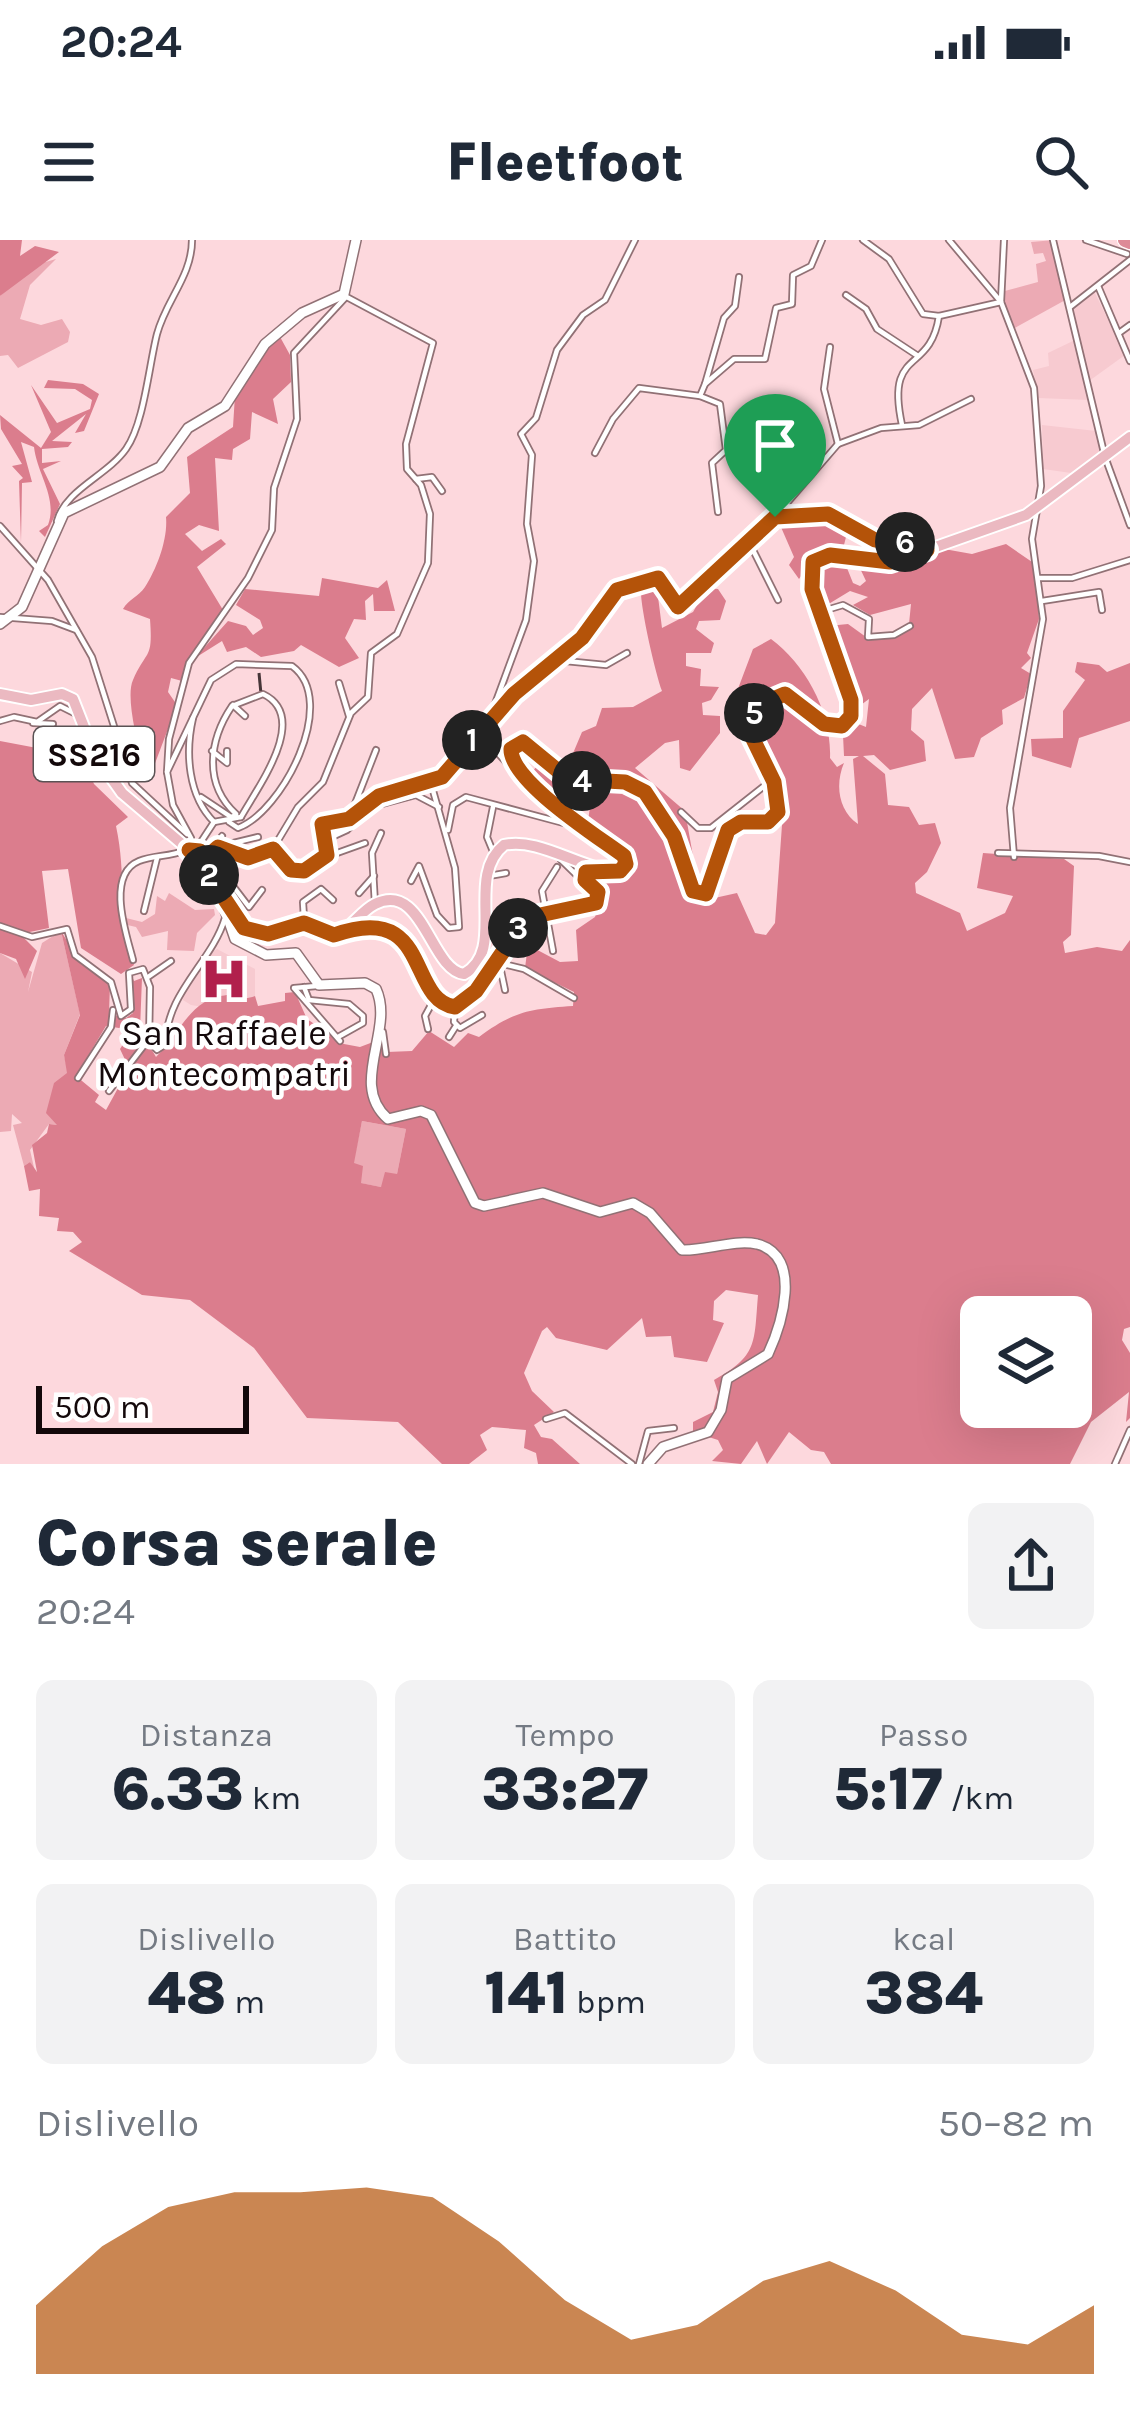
<!DOCTYPE html>
<html lang="it">
<head>
<meta charset="utf-8">
<style>
	:root { --surface:#fff; --page:#f2f2f3; --text:#1f2937; --muted:#747a83; --accent:#b45309 }
	body { margin:0; font-family:Karla,sans-serif; background:var(--page); color:var(--text); height:100vh; display:flex; flex-direction:column; font-size:45px; white-space:nowrap }
	* { box-sizing:border-box; margin:0 }
	p { font-size:39px; color:var(--muted) }
	.icon { flex:none; width:66px; height:66px; fill:none; stroke:currentColor; stroke-width:2; stroke-linecap:round; stroke-linejoin:round }
	.map { position:relative; height:1224px; overflow:hidden }
	.drawer { display:flex; flex-direction:column; background:var(--surface); flex:1 }
	.drawer>* { flex:none }
	.fabs { position:absolute; left:960px; top:1056px; display:grid; gap:24px }
	.fabs a { display:grid; place-items:center; width:132px; height:132px; border-radius:18px; background:var(--surface); box-shadow:0 12px 48px #0002; font-size:60px }
	.scale { position:absolute; left:36px; bottom:30px; width:213px; box-sizing:border-box; padding-left:12px; border:6px solid #13080a; border-top:0; font-size:33px; line-height:42px; white-space:nowrap; color:#13080a; -webkit-text-stroke:9px #fff; paint-order:stroke }
	.pin { position:absolute; display:grid; place-items:center; width:102px; height:102px; color:#fff; margin:-123px -51px; border-radius:50% 50% 50% 0; rotate:-45deg; box-shadow:0 0 12px #0007 }
	.pin .icon { rotate:45deg }
	.km { position:absolute; width:60px; height:60px; margin:-30px; border-radius:50%; background:#222; color:#fff; font-size:33px; line-height:60px; text-align:center }
	.round { display:grid; place-items:center; flex:none; width:126px; height:126px; border-radius:18px; background:var(--page) }
	.head { display:flex; align-items:center; justify-content:space-between; height:204px; padding:0 36px }
	h1 { font-size:66px; font-weight:800; line-height:90px }
	.figures { display:grid; grid-template-columns:repeat(3,1fr); gap:18px; height:204px; padding:12px 36px }
	.figures div { display:grid; align-content:center; border-radius:18px; background:var(--page); text-align:center }
	.figures b { font-size:60px; font-weight:800 }
	.figures small { font-size:33px; font-weight:400 }
	.figures p { font-size:33px }
	.chart { height:336px; padding:24px 36px }
	.chart p { display:flex; justify-content:space-between }
	.chart svg { width:100%; height:216px; margin-top:12px; fill:var(--accent); opacity:.7 }
	.status { display:flex; justify-content:space-between; align-items:center; height:84px; padding:0 60px; background:var(--surface); direction:ltr }
	.status svg { height:33px; fill:currentColor }
	header { display:flex; justify-content:space-between; align-items:center; height:156px; padding:0 36px; background:var(--surface); font-size:54px; font-weight:800 }
	.map>svg:first-child { display:block }
	.built { fill:#f7cad0 }
	.green { fill:#ecaab4 }
	.forest { fill:#db7d8d; fill-rule:evenodd }
	.lines { fill:none; stroke-linecap:round; stroke-linejoin:round }
	.street-casing { stroke:#917175; stroke-width:8 }
	.secondary-casing { stroke:#917175; stroke-width:12 }
	.primary-casing { stroke:#fff; stroke-width:14 }
	.highway-casing { stroke:#fff; stroke-width:16 }
	.street { stroke:#fff; stroke-width:4.5 }
	.secondary { stroke:#fff; stroke-width:9 }
	.primary { stroke:#ebb9c1; stroke-width:10 }
	.highway { stroke:#dd8a97; stroke-width:14 }
	.rail { stroke:#463538; stroke-width:3; stroke-dasharray:18 9; stroke-linecap:butt }
	.route-casing { stroke:#fff; stroke-width:24 }
	.route { stroke:#b45309; stroke-width:15 }
	.labels { text-anchor:middle; stroke-width:9; stroke-linejoin:round; paint-order:stroke }
	.shield { fill:#fff; stroke:#5a5254; stroke-width:3 }
	.shield-label { font-size:33px; font-weight:bold; fill:#13080a }
	.poi-label { font-size:36px; fill:#13080a; stroke:#fff }
</style>
</head>
<body>
<div class="status"><b>20:24</b><svg viewBox="0 0 49 12"><path d="M0 12V9h3v3zM5 12V6h3v6zM10 12V3h3v9zM15 12V0h3v12zM26 1h20v11H26zM47 4h2v5h-2z"/></svg></div>
<header><svg class="icon" aria-label="menu" viewBox="0 0 24 24"><path d="M4 6h16M4 12h16M4 18h16"/></svg>Fleetfoot<svg class="icon" aria-label="search" viewBox="0 0 24 24"><circle cx="10" cy="10" r="6"/><path d="M15 15l6 6"/></svg></header>
<div class="map">
<svg width="1130" height="1224" viewBox="0 0 1130 1224">
	<rect width="100%" height="100%" fill="#fdd8dd"/>
	<!-- built -->
	<g class="built">
		<path d="M1094,51L1125,115L1089,141L1072,69Z"/>
		<path d="M1075,100L1089,160L1038,158L1033,130L1049,126L1048,113Z"/>
		<path d="M1042,185L1096,191L1102,216L1078,234L1043,229Z"/>
		<path d="M217,709L255,729V756L245,760L224,755L203,767L191,765L183,760L184,754L202,720Z"/>
	</g>
	<!-- green -->
	<g class="green">
		<path d="M1055,0L1069,58L1013,89L1001,52L1038,42L1036,24L1046,21L1043,13L1034,14L1031,2Z"/>
		<path d="M56,19L30,45L20,79L41,85L62,79L70,92L68,102L18,128L8,115L0,116V56L35,25Z"/>
		<path d="M169,653L195,670L214,669L215,675L197,693L194,711L167,710L168,691L142,697L136,687L123,684L122,677L142,682L155,674L157,656L165,661Z"/>
		<path d="M61,691L80,774L64,815L68,832L57,885L49,884L30,910L35,932L30,922L24,926L13,885L22,883L12,874L11,891L0,892V713L32,732L33,727L28,752L42,703Z"/>
		<path d="M362,881L406,889L397,934L381,947L360,943L353,924Z"/>
	</g>
	<!-- forest -->
	<g class="forest">
		<path d="M0,0H22L20,16L35,6L59,12L0,56Z"/>
		<path d="M279,95L290,115L291,142L273,159L278,184L252,172L250,199L233,209L232,220L215,218L219,291L199,285L185,294L202,311L221,299L226,304L197,327L223,370L191,415L182,441L171,438L168,452L177,465L148,542C142,521 124,459 133,440C147,408 153,421 150,379L123,369C129,359 138,357 145,347C157,328 168,299 166,277L190,253L187,217L233,187L235,155L252,124Z"/>
		<path d="M48,140L83,144L99,154L84,191L75,193L86,174L52,201L72,202L68,207L42,209V223L61,221L43,229L60,264L45,297L39,291L48,285C58,258 37,234 34,207L21,202L32,242L22,243L21,303L19,241L23,238L12,226L22,224L1,189L0,175L41,208L51,192L31,145L57,183L90,169L92,160L75,149L44,148Z"/>
		<path d="M804,272L833,277L848,289L842,313L813,319L799,339L789,325L794,317L777,278Z"/>
		<path d="M1006,304L1035,324L1039,379L1027,413L1031,418L1021,428L1031,434L1024,458L1002,470L1003,484L981,498L974,517L955,519L932,448L912,469L911,490L924,501L926,521L890,530L874,515L863,516L885,534L888,565L909,567L919,585L935,583L941,603L927,632L915,643L916,653L960,673L967,691L1005,673L1013,656L977,648L983,613L1064,619L1074,626L1071,695L1063,702L1065,713L1097,707L1122,711L1130,700V1087L1124,1089L1122,1100L1130,1113V1178L1126,1182L1129,1152L1091,1182L1070,1224H831L824,1212L811,1210L789,1192L767,1224L757,1201L741,1224L712,1221L723,1210L718,1200L693,1192V1182L713,1172L718,1152L714,1140C758,1116 754,1103 758,1055L726,1050L714,1061L713,1080L724,1083L707,1122L674,1117L671,1096L646,1097L642,1078L607,1110L556,1098L547,1087L542,1091L524,1133L532,1151L554,1172L534,1185L541,1197L552,1199L580,1224H538L536,1213L524,1208L526,1190L492,1187L480,1195L487,1210L469,1224H442L398,1182L307,1178L254,1108L190,1060L142,1055L69,1011L82,1002L73,992L57,991L59,978L39,976L40,949L29,951L24,926L30,922L37,932L32,905L47,893L49,884L57,885L46,873L54,843L67,833L64,815L80,775L61,691L81,724L110,744L109,774L126,778L133,773L129,738L131,734L134,741L142,738L140,790L156,817C179,795 190,758 227,755C240,755 242,761 255,756L258,766L285,761V753L295,752L307,779L344,804L360,807L381,799L387,812L412,811L429,791L454,807L468,793L479,797C514,771 530,769 573,766L574,752L525,728L528,705L560,722L578,721L576,690L595,677L602,654L588,637L628,628L588,582L590,566L575,573L528,537L541,521L562,537L576,535L571,518L582,492L596,486L602,468L633,467L662,451C655,432 639,362 641,347L656,341L662,388L693,372L707,348L718,349L726,361L720,380L699,381L696,389L714,403L711,413H686V426L701,429L700,446L719,447L711,460L702,463L703,475L720,476V493L690,531L680,528L679,500L665,503L635,528L685,571L701,661L737,653L755,693L766,695L775,683L784,557L739,469L736,454L753,409L771,399C805,424 832,472 830,518L837,527L844,523C835,544 838,570 858,584L853,519L859,516H844L843,495L856,483L866,487L869,459L854,470L828,386L848,384L866,397L892,399L909,384L911,364L870,375L853,365L868,357L850,351L822,368L814,335L821,321L843,318L853,343L860,346L866,341L857,322L944,309L972,314ZM106,786L132,790L120,809L129,828L106,870L95,862L99,855L76,836ZM362,881L406,889L397,934L385,932L381,947L361,943L363,926L354,923ZM981,1077H1071V1167H981Z"/>
		<path d="M322,338L378,348L387,340L395,371H374L373,354L365,361L366,380L354,379L345,398L359,418L339,427L301,405L294,411L261,417L246,407L227,412L222,401L195,418L228,381L246,386L253,395L263,388L260,380L236,365L245,349L319,356Z"/>
		<path d="M1077,422L1099,425L1107,432L1130,423V481L1079,498L1071,528L1032,516L1031,499L1063,498V471L1085,440L1075,432Z"/>
		<path d="M0,501L37,508L76,503L94,544L128,577L116,586C127,637 117,673 134,725L121,734L81,708L68,629L42,631L49,688L20,694L37,711L25,739L16,719L0,713Z"/>
	</g>
	<g class="lines">
		<defs>
			<g id="street">
				<path d="M863,0L889,19L923,74L939,76"/>
				<path d="M949,0L1001,62L1034,148L1041,246L1032,299L1043,379L1010,568L1014,617"/>
				<path d="M1053,0L1105,217L1130,285"/>
				<path d="M1086,0L1127,14"/>
				<path d="M1098,46L1130,121"/>
				<path d="M846,55L866,69L877,89L918,116"/>
				<path d="M1001,62L1004,0"/>
				<path d="M1070,67L1130,20"/>
				<path d="M1119,93L1130,85"/>
				<path d="M830,107L824,149L838,204"/>
				<path d="M705,144L724,78L735,66L739,37"/>
				<path d="M902,185C885,106 930,136 939,76L1001,62"/>
				<path d="M595,213L613,179L639,148L700,156"/>
				<path d="M416,239L432,237L442,251"/>
				<path d="M718,272L712,223L726,210L720,164L700,156L705,144L734,119H765L776,68L792,64L793,35L811,26L822,0"/>
				<path d="M775,277L805,271L830,274L874,299L922,307"/>
				<path d="M57,281C66,249 107,236 126,209C144,184 149,125 157,94C166,60 192,36 192,0"/>
				<path d="M0,286L48,340L92,417L132,543L187,594"/>
				<path d="M748,300L778,360"/>
				<path d="M1039,338H1072L1130,320"/>
				<path d="M1042,361L1099,352L1102,370"/>
				<path d="M823,371L843,365L869,379L868,397L894,395L910,386"/>
				<path d="M0,377L52,381L76,390"/>
				<path d="M555,420L606,425L627,413"/>
				<path d="M339,443L349,476"/>
				<path d="M233,465L245,476"/>
				<path d="M193,478C185,513 188,556 214,582"/>
				<path d="M0,481L14,477L37,482L60,466L74,473"/>
				<path d="M33,483L53,484"/>
				<path d="M488,483L526,380L534,321L527,284L532,215L521,194L536,178L557,110L583,75L605,60L635,0"/>
				<path d="M495,510L527,545"/>
				<path d="M212,511L227,523V511"/>
				<path d="M452,529L478,509L511,508"/>
				<path d="M167,532L169,499L189,423L248,338L272,290L274,248L297,179L294,113L345,58"/>
				<path d="M442,537L511,457L581,398L618,349L658,338L678,366L774,278L838,204L881,188L919,185L971,159"/>
				<path d="M201,557L231,577L236,575"/>
				<path d="M493,567L487,597L494,614"/>
				<path d="M681,572L698,588H711L773,539"/>
				<path d="M236,574C203,544 209,500 232,466L263,454C311,477 257,548 241,577"/>
				<path d="M351,574L376,510"/>
				<path d="M214,582L241,577"/>
				<path d="M448,590L453,565L466,557L582,588"/>
				<path d="M323,601L347,590L371,567L416,555L439,567"/>
				<path d="M187,603L191,598L173,565L167,532L211,440L236,424L292,426C340,461 282,572 238,588L229,582"/>
				<path d="M276,604L291,630L301,632L327,615L319,593L322,583L349,579L379,557L443,536"/>
				<path d="M221,606L258,597"/>
				<path d="M195,610H199L200,614L195,615Z"/>
				<path d="M195,611L214,582"/>
				<path d="M210,613L222,596"/>
				<path d="M998,613L1099,616L1130,622"/>
				<path d="M210,616L249,667L262,650"/>
				<path d="M326,617L365,603"/>
				<path d="M561,620L599,657"/>
				<path d="M216,622L223,619L228,625"/>
				<path d="M201,623L218,607L248,618L277,602L298,567L323,542L351,473L368,457L371,413L397,394L428,323L430,274L421,245L407,229L406,204L433,103L343,55"/>
				<path d="M489,636L506,633"/>
				<path d="M411,641L419,626L437,675L449,688L459,687L455,628L430,540"/>
				<path d="M359,653L374,636"/>
				<path d="M375,664L372,613L381,593"/>
				<path d="M144,671L157,618"/>
				<path d="M304,678L303,662L321,649L333,660"/>
				<path d="M359,680L404,701L439,761L453,767L475,751L526,678L593,664L599,657"/>
				<path d="M0,686L32,697L67,689L75,715L111,742L121,776L131,769L129,733L143,729L150,747L149,802L157,810L166,804C165,754 212,722 225,678"/>
				<path d="M553,711L542,651L557,627"/>
				<path d="M133,720C127,696 105,635 139,621C154,615 170,617 186,610"/>
				<path d="M495,722L524,729L574,758"/>
				<path d="M500,726L505,750"/>
				<path d="M148,737L171,721"/>
				<path d="M317,746L294,748L340,801"/>
				<path d="M304,747L309,760L349,764L363,776V783L338,797"/>
				<path d="M455,767L454,782L460,788L482,775"/>
				<path d="M428,789L425,776L436,756"/>
				<path d="M383,792L386,814"/>
				<path d="M449,797L456,786"/>
				<path d="M78,838L111,787L113,770"/>
				<path d="M109,851L149,799"/>
				<path d="M546,1179L565,1173L632,1224"/>
				<path d="M639,1224L648,1191L674,1188"/>
				<path d="M1115,1224L1130,1190"/>
			</g>
			<g id="secondary">
				<path d="M0,384L22,367L64,273L160,227L188,188L225,166L265,104L302,73L344,54L356,0"/>
				<path d="M219,653L235,699L266,715L296,713L319,745L365,743L376,749C395,790 348,844 388,879L421,871L431,875L475,963L484,966L543,953L600,972L633,963L650,973L682,1010C705,1011 734,999 757,1004C804,1016 781,1086 768,1114L727,1139L721,1170L708,1192L663,1207L648,1224"/>
			</g>
			<path id="primary" d="M0,454L31,460L62,454L73,459L95,515L122,553L195,615L249,691L268,694L304,683L338,694C352,687 361,671 375,664C423,640 430,730 464,734C508,710 464,637 504,605C540,597 581,630 618,631L626,625L623,615L543,554L513,523L514,505L527,504L569,539L624,541L645,552L674,596L692,650L706,655L728,590L741,582L767,583L778,572L774,541L751,493L759,465L785,454L824,484L841,486L851,476C855,435 795,352 815,320L837,315L896,321L1026,275L1130,197"/>
			<path id="highway" d="M1125,0L1130,2"/>
		</defs>
		<!-- street casing -->
		<use href="#street" class="street-casing"/>
		<!-- secondary casing -->
		<use href="#secondary" class="secondary-casing"/>
		<!-- primary casing -->
		<use href="#primary" class="primary-casing"/>
		<!-- highway casing -->
		<use href="#highway" class="highway-casing"/>
		<!-- street -->
		<use href="#street" class="street"/>
		<!-- secondary -->
		<use href="#secondary" class="secondary"/>
		<!-- primary -->
		<use href="#primary" class="primary"/>
		<!-- highway -->
		<use href="#highway" class="highway"/>
		<!-- rail -->
		<path class="rail" d="M259,433L261,454"/>
	</g>
	<g class="lines">
		<defs>
			<path id="route" d="M775,277L678,367L658,338L617,350L582,398L514,454L442,537L379,556L349,579L322,584L327,615L304,631L291,630L273,609L248,618L218,607L201,622L189,610L200,611C200,616 200,621 202,625L244,688L268,694L304,683L334,695C432,660 406,760 455,767L476,751L526,678L596,663L598,652L585,640L586,632L620,631L626,624L624,616C597,596 510,541 511,509L523,502L568,539L625,542L645,552L674,596L693,651L706,654L728,590L741,582H768L778,572L774,542L751,495L759,465L785,454L824,484L842,486L851,476V460L812,349L813,322L830,315L890,322L927,310L875,300L828,274L775,277"/>
		</defs>
		<!-- route casing -->
		<use href="#route" class="route-casing"/>
		<!-- route -->
		<use href="#route" class="route"/>
	</g>
	<!-- icons -->
	<defs>
		<symbol id="hospital-bare" viewBox="-9 -9 18 18"><path d="M-5-5h3v3.5h4V-5h3V5h-3V1.5h-4V5h-3Z" fill="#b1204c" stroke="#fff" stroke-width="2.5" paint-order="stroke"/></symbol>
	</defs>
	<g fill-rule="evenodd">
		<use href="#hospital-bare" x="191" y="706" width="66" height="66"/>
	</g>
	<g class="labels">
		<!-- shield labels -->
		<rect class="shield" x="34" y="487" width="120" height="54" rx="9"/>
		<g class="shield-label">
			<text x="94" y="526">SS216</text>
		</g>
		<!-- poi labels -->
		<g class="poi-label">
			<text x="224" y="805">San Raffaele<tspan x="224" dy="41">Montecompatri</tspan></text>
		</g>
	</g>
</svg>
<div class="fabs">
<a><svg class="icon" aria-label="layers" viewBox="0 0 24 24"><path d="M12 4l9 5-9 5-9-5zM3 14l9 5 9-5"/></svg></a>
</div>
<div class="scale">500 m</div>
<div class="pin" style="left:775px;top:277px;background:#1e9e55"><svg class="icon" aria-label="arrive" viewBox="0 0 24 24"><path d="M6 21V4h12l-3 4 3 4H6"/></svg></div>
<b class="km" style="left:472px;top:500px">1</b>
<b class="km" style="left:209px;top:635px">2</b>
<b class="km" style="left:518px;top:688px">3</b>
<b class="km" style="left:582px;top:541px">4</b>
<b class="km" style="left:754px;top:473px">5</b>
<b class="km" style="left:905px;top:302px">6</b>
</div>
<section class="drawer">
<div class="head"><div><h1>Corsa serale</h1><p>20:24</p></div><a class="round"><svg class="icon" aria-label="share" viewBox="0 0 24 24"><path d="M12 15V3M7 8l5-5 5 5M5 13v7h14v-7"/></svg></a></div>
<div class="figures">
<div><p>Distanza</p><b>6.33<small> km</small></b></div>
<div><p>Tempo</p><b>33:27</b></div>
<div><p>Passo</p><b>5:17<small> /km</small></b></div>
</div>
<div class="figures">
<div><p>Dislivello</p><b>48<small> m</small></b></div>
<div><p>Battito</p><b>141<small> bpm</small></b></div>
<div><p>kcal</p><b>384</b></div>
</div>
<div class="chart"><p><span>Dislivello</span>50–82 m</p>
<svg viewBox="0 0 160 44" preserveAspectRatio="none"><path d="M0 44V30L10 18L20 10L30 7L40 7L50 6L60 8L70 17L80 29L90 37L100 34L110 25L120 21L130 27L140 36L150 38L160 30V44z"/></svg>
</div>
</section>
</body>
</html>
